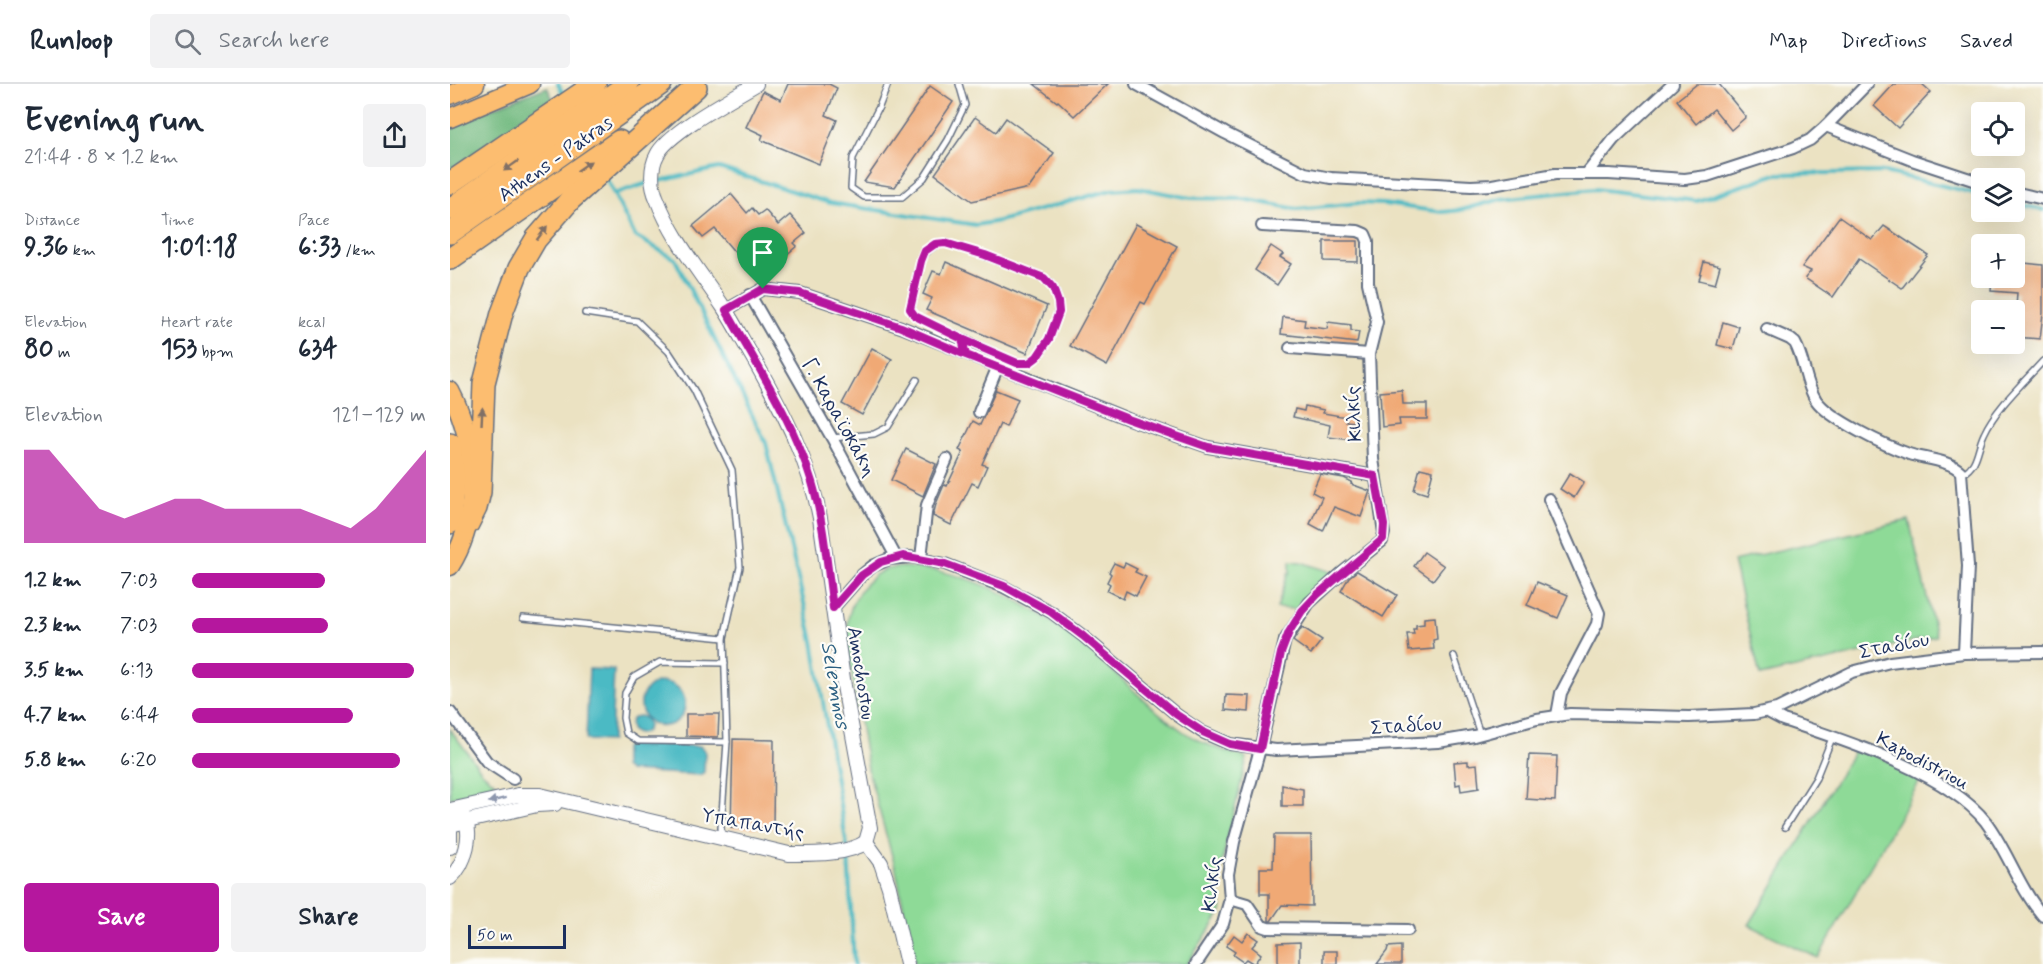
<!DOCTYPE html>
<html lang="en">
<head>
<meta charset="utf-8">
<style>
	:root { --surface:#fff; --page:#f2f2f3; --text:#1f2937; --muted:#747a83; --line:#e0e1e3; --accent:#b5179e }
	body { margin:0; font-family:Mynerve,sans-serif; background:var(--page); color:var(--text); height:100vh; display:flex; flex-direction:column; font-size:22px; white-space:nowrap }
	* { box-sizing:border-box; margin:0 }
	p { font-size:20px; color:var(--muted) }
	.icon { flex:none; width:33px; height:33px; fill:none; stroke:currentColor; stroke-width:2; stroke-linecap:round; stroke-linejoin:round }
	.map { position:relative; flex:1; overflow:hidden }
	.details { display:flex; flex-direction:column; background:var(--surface); width:450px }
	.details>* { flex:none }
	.buttons { position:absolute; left:1521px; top:18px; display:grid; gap:12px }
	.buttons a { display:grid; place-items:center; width:54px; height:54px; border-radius:6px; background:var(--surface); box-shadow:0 6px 24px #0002; font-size:30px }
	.scale { position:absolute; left:18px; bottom:15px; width:98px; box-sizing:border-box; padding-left:6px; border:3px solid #1b2f5e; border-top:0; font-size:16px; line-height:21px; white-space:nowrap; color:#1b2f5e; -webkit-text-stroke:4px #fdfcf7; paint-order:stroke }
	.pin { position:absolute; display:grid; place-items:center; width:51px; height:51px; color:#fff; margin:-62px -26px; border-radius:50% 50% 50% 0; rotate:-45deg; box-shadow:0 0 6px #0007 }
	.pin .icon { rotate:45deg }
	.round { display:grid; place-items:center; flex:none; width:63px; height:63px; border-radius:6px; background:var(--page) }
	.headline { display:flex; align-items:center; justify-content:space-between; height:102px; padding:0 24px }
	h1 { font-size:33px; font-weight:700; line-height:45px }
	.metrics { display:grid; grid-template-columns:repeat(3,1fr); gap:9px; height:102px; padding:6px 24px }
	.metrics div { display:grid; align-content:center }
	.metrics b { font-size:26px; font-weight:700 }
	.metrics small { font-size:16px; font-weight:400 }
	.metrics p { font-size:16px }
	.chart { height:168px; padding:12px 24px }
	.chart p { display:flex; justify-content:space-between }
	.chart svg { width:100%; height:108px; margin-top:6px; fill:var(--accent); opacity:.7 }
	.button { display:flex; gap:12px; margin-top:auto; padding:12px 24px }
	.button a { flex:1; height:69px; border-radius:6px; background:var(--accent); color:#fff; font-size:24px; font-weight:700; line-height:69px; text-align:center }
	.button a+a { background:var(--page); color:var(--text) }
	ul { padding:0 24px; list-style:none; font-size:20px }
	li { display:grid; grid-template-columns:96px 72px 1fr; align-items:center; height:45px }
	li i { height:15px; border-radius:8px; background:var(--accent) }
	header { display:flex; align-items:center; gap:36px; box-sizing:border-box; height:84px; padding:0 30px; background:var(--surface); border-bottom:2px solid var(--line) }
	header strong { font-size:28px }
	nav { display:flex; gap:33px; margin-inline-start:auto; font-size:21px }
	.search { width:420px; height:54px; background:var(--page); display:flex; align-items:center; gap:15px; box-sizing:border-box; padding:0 21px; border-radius:6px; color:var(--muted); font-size:22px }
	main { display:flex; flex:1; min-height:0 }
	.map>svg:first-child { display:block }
	.green { fill:#8eda97; stroke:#54847a; stroke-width:1.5 }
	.forest { fill:#72ba80; stroke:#46746f; stroke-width:1.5 }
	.water { fill:#4cbac4; stroke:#347491; stroke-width:1.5 }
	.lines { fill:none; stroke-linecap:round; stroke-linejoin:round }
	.stream { stroke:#4cbac4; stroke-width:4 }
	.building { fill:#f0a974 }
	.service-casing { stroke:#646e81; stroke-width:8 }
	.minor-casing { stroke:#646e81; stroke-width:14 }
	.tertiary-casing { stroke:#646e81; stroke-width:16 }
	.primary-casing { stroke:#646e81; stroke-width:21 }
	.motorway-casing { stroke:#646e81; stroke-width:24 }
	.service { stroke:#fff; stroke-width:5 }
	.minor { stroke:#fff; stroke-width:10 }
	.tertiary { stroke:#fff; stroke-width:14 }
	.primary { stroke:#fcbd6f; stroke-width:18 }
	.motorway { stroke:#fcbd6f; stroke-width:21 }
	.oneway { fill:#806f66 }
	.oneway2 { fill:#8d97ae }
	.route-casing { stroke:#fff; stroke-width:12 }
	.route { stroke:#b5179e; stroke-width:8 }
	.labels { text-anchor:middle; stroke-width:4.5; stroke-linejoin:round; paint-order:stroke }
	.street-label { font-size:20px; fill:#1b2f5e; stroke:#fdfcf7 }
	.water-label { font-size:21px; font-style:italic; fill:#2c6082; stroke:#fdfcf7 }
</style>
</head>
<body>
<header>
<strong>Runloop</strong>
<div class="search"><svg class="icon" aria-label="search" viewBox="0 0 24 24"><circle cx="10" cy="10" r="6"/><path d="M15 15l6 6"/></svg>Search here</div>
<nav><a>Map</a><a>Directions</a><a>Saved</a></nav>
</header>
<main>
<section class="details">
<div class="headline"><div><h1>Evening run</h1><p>21:44 · 8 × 1.2 km</p></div><a class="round"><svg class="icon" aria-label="share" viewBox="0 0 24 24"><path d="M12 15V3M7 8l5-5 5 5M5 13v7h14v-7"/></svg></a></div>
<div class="metrics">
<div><p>Distance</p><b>9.36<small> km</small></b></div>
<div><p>Time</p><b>1:01:18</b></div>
<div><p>Pace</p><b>6:33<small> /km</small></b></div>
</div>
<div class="metrics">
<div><p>Elevation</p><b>80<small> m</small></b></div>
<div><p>Heart rate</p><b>153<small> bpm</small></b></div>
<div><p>kcal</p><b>634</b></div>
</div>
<div class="chart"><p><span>Elevation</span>121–129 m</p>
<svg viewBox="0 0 160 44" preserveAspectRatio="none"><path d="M0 44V6L10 6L20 18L30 30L40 34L50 30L60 26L70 26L80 30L90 30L100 30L110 30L120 34L130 38L140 30L150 18L160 6V44z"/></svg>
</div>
<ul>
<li><b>1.2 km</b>7:03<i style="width:57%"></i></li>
<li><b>2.3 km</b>7:03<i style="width:58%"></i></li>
<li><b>3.5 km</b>6:13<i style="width:95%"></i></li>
<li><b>4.7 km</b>6:44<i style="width:69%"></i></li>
<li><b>5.8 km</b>6:20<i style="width:89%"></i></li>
</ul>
<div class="button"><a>Save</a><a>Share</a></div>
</section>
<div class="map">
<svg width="1593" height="880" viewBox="0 0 1593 880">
	<rect width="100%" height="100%" fill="#fdfcf7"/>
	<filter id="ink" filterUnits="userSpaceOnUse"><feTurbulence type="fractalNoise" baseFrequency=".0167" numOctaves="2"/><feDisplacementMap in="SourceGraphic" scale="12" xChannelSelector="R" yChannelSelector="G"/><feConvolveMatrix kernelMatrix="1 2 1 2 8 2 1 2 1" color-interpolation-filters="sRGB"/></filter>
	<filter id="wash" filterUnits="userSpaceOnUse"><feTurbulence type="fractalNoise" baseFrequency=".008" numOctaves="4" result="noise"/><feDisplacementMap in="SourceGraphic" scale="24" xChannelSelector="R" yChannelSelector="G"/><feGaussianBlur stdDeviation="1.35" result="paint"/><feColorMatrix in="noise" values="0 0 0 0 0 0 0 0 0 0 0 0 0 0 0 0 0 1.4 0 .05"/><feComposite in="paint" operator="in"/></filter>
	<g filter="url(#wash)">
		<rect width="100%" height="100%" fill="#ebe2c2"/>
		<!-- green -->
		<g class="green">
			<path d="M1459,436L1486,552L1310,592L1283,477Z"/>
			<path d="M840,477L851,478L886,489L847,525L827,524L838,489H840Z"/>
			<path d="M453,483C519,485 584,521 634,562C668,589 698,624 734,648C753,661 776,667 797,674L771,782L768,805L772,827L737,880H465L446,786L419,690L407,623L397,558L398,535L402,521L411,505L425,491L436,485Z"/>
			<path d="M0,645L32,688L50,703L0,714Z"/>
			<path d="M1407,662L1472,693L1368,874L1299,841Z"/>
		</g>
		<!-- forest -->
		<path class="forest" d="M97,3L105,19L0,89V43L29,29Z"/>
		<!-- water -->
		<g class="water">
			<path d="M139,585L164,586L161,657L136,656Z"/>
			<circle cx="213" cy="620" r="22"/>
			<circle cx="189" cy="641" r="9"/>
			<path d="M179,660L250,662L255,667L254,688L250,691L179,687L174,683V664Z"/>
		</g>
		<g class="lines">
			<!-- stream -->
			<g class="stream">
				<path d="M108,0L114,12"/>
				<path d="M156,94L185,152L225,175L316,359L363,557L397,763"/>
				<path d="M205,98L269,84L380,119L526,141L549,137L661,106L688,104L741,114L793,115L847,125L908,119L934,120L992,128L1011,126L1051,115L1145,105L1247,117L1326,90L1434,88L1532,111"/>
				<path d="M164,110L198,99"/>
				<path d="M1564,119L1593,126"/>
				<path d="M398,770L404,880"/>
			</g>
		</g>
		<g id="blocks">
			<!-- building -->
			<g class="building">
				<path d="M338,0H379L387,4L376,31L387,36L369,80L311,56L313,51L296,43L313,7L331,16Z"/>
				<path d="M584,0H658L624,32L608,17L607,18Z"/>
				<path d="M1247,0H1269L1296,33L1281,46L1264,25L1246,40L1227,16Z"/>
				<path d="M1444,0H1472L1481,8L1448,44L1424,22Z"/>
				<path d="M480,2L503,18L445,103L414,98Z"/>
				<path d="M525,33L546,48L556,34L604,69L579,104L522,117L485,90Z"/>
				<path d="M281,110L297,129L302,124L308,131L315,126L328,141L340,131L356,149L344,159L347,162L312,191L309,187L304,191L265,145L253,154L243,142Z"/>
				<path d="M1389,133L1422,156L1434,142L1478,171L1452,204L1409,175L1383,213L1355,194L1361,187L1352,183Z"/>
				<path d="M686,140L727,162L695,220L691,218L657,282L620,262Z"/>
				<path d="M874,157H908V178L874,177Z"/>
				<path d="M821,162L833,170L830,173L841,180L827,201L805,186Z"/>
				<path d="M496,178L597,222L577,269L476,226L482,214L473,210L483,187L491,190Z"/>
				<path d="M1254,178L1270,182L1265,200L1249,196Z"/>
				<path d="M1564,178L1593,181V229L1590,255L1564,253L1567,209L1541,207L1542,194H1564Z"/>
				<path d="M833,233L855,236L854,242L877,245L878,238L901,241V247L909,248L907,259L831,250Z"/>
				<path d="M1273,238L1289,243L1283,265L1267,261Z"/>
				<path d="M422,264L442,275L412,331L392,320Z"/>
				<path d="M546,306L568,315L556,343L550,340L532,380L537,382L528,402L522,399L501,441L483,432L486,420L494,401L497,402L513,368L509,366L523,337L530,341Z"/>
				<path d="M952,306L953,320H977V335H949L950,341L932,343L930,308Z"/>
				<path d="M855,322L874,326L873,329L897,333L896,337L904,338L902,356L878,353L880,341L843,333L845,325L854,327Z"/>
				<path d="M456,365L486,380L473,412L441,396Z"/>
				<path d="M970,384L983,387L977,410L964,406Z"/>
				<path d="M1120,389L1134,398L1124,414L1110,405Z"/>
				<path d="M870,390L894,394L902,398L901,400L920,407L911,433L884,423L873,447L860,440L872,413L862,408Z"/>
				<path d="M974,468L994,482L983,496L964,482Z"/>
				<path d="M664,479L673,483L675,479L687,485L685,488L696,493L686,512L676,507L673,515L657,507L660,500L657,498L661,490L659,488Z"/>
				<path d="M907,487L947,511L933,533L891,507L899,493Z"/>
				<path d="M1087,498L1118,511L1108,534L1077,521Z"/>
				<path d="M985,533L987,555L983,556L984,565L959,567L957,550H964L963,545H966V541L974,540V534Z"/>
				<path d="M852,543L872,556L861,570L843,557Z"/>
				<path d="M776,611L800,612L799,628L775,626Z"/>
				<path d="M236,630H269L268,653L236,652Z"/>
				<path d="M283,655L324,656L323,744H281Z"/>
				<path d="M1079,671L1107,672L1105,717L1076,715Z"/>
				<path d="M1018,677V681L1027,680L1029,704L1011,707L1010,700L1006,701L1004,678Z"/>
				<path d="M832,701L853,705V722H832Z"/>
				<path d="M824,751H861L862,822L832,821L821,837H819V810H810V784H823Z"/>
				<path d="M798,849L808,856L802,863L811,870L804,880L796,875L793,878L783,871L785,868L776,862L784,851L792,857Z"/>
				<path d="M850,858V880H828V859Z"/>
				<path d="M951,862V880H927L937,867L938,863Z"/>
				<rect x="874" y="867" width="13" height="13"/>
			</g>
		</g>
	</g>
	<g filter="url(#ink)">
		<use href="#blocks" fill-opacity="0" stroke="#646e81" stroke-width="1.5"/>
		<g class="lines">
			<defs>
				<g id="service">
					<path d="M438,0L429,23L403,74L401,104L414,113H452L474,94L498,56L515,21L509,0"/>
					<path d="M495,159C521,167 547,176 573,186C579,188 589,190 594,194C616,209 608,238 598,257C591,270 584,280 567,279L465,232L461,225C466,201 465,162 495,159Z"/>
					<path d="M135,229L187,237L219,268L244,306L282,386L290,483L274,554L277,658L271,744L272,754"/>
					<path d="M382,354L424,350L438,343L467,296"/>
					<path d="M1512,390C1529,380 1526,367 1534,350C1545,325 1574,298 1593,277"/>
					<path d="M73,534L274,554"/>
					<path d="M1004,572L1030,650"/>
					<path d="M275,579L210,578L184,593L175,609L173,634L176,649L188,657L277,658"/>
					<path d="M1335,743L1366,694L1382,654"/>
				</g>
				<g id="minor">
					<path d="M686,0L775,49L855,89L881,94L1021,102L1042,101L1105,90H1159L1235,95L1257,92L1343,64L1360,56L1376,42L1417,0"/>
					<path d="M1376,42L1462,76L1532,99"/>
					<path d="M1137,89L1164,55L1223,0"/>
					<path d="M1564,108L1593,115"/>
					<path d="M300,211L382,354L446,473"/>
					<path d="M276,226L313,205L350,209L451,243L678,335L758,363L925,392"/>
					<path d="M1317,245L1340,255L1345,259C1355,277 1355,300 1366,316C1379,335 1436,362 1459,370C1474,375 1500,376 1511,388L1518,482L1514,569"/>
					<path d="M840,264L919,270"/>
					<path d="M529,328L548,282"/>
					<path d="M1099,415L1149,529L1147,540L1111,609L1107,631"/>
					<path d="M471,474L477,421L497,375"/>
					<path d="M383,524L412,491L423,482L439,475L461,473L495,480L554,503L601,528L633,552L727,631L752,648L780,660L826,666L988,658L1024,652L1087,635L1120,630L1239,633L1304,630L1327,625L1402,588L1440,578L1514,569L1593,568"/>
					<path d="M0,628L37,678L63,695"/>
					<path d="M1318,628L1333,636C1393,656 1497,688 1536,738C1558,768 1569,804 1593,832"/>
					<path d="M780,815L797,820L812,842L818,844L958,846"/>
					<path d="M746,880L773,840L780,815L778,790L784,758L810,665L835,556L859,519L892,489L932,457L934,449L923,375L919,270L927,238L918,199V157L915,150L908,147L812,142"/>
				</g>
				<g id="tertiary">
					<path d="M306,0C283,14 218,48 207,71C200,84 201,102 207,115C222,155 251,189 274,224C285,241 295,261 306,279C334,329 359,377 370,434L394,602L420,744L416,758"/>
					<path d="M0,726L68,711H90L339,770C361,770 398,771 416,758L431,779L439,803L457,880"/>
					<path d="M0,741L87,721L105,720"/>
					<path d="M0,763V741L3,735"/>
					<path d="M0,794C15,781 25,747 12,731"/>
				</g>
				<g id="primary">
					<path d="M0,11L25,0"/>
					<path d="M0,34L80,0"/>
					<path d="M0,307C27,359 32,431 0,482"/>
				</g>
				<g id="motorway">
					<path d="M0,99L145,0"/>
					<path d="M0,125L178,0"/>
					<path d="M0,149L211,0"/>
					<path d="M0,175L169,57"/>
					<path d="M0,360L4,394L0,439"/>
					<path d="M18,440L26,424L30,408L34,299L52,229L69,184L86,155L120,116L246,3"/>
				</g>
			</defs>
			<!-- service casing -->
			<use href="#service" class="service-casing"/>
			<!-- minor casing -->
			<use href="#minor" class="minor-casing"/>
			<!-- tertiary casing -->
			<use href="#tertiary" class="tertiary-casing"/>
			<!-- primary casing -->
			<use href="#primary" class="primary-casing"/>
			<!-- motorway casing -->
			<use href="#motorway" class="motorway-casing"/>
			<!-- service -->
			<use href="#service" class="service"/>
			<!-- minor -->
			<use href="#minor" class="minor"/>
			<!-- tertiary -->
			<use href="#tertiary" class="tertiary"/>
			<!-- primary -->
			<use href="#primary" class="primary"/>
			<!-- motorway -->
			<use href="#motorway" class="motorway"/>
		</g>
		<!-- one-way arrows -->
		<defs><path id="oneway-solid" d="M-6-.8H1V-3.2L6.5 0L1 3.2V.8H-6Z" transform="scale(1.5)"/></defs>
		<g class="oneway">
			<use href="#oneway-solid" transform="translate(61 82) rotate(145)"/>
			<use href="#oneway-solid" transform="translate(134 82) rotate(-35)"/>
			<use href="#oneway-solid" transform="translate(92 149) rotate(-53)"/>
			<use href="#oneway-solid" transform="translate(32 332) rotate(-87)"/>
		</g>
		<use class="oneway2" href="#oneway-solid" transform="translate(47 716) rotate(167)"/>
	</g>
	<g class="lines" filter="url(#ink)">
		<defs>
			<path id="route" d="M313,205L276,226C307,282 343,336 362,398C374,438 377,482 383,524L412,491L431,478L453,472L495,480L554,502L601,528L633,552L727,631L753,648L780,660L810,665L831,569L839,548L852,527L867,511L933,455L934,441L925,392L758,363L678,335L516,271L512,255L567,279H579L587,273L599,255L609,228L608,218L603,204L594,194L535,171L495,159L485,160L475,167L471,177L460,225L465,232L512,255L516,271L451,243L350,209L313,205"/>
		</defs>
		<!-- route casing -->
		<use href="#route" class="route-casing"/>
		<!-- route -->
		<use href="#route" class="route"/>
	</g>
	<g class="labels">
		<!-- street labels -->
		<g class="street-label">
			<text transform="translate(105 74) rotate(-35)" y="7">Athens - Patras</text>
			<text transform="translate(903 330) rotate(-93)" y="7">Κιλκίς</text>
			<text transform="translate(390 333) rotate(61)" y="7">Γ. Καραϊσκάκη</text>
			<text transform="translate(1444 561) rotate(-11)" y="7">Σταδίου</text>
			<text transform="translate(412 589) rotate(81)" y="7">Amochostou</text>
			<text transform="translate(956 641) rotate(-4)" y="7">Σταδίου</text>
			<text transform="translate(1473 676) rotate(28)" y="7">Kapodistriou</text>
			<text transform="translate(303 739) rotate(10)" y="7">Υπαπαντής</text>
			<text transform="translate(761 800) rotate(-83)" y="7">Κιλκίς</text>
		</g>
		<!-- water labels -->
		<g class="water-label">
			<text transform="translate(386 601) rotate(80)" y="7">Selemnos</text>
		</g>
	</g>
</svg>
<div class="buttons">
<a><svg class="icon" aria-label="locate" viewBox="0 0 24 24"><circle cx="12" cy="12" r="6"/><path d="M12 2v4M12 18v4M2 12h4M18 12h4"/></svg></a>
<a><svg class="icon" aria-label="layers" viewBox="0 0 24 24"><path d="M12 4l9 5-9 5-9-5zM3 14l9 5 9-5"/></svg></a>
<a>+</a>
<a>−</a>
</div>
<div class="scale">50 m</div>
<div class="pin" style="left:313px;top:205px;background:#1e9e55"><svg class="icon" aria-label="arrive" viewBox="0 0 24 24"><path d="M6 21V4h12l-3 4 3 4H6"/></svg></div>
</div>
</main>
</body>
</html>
